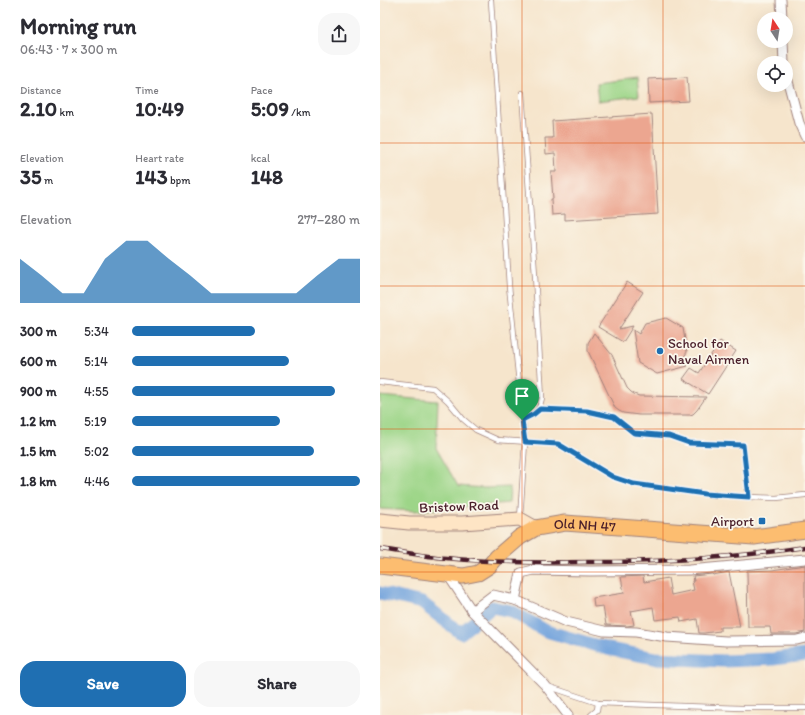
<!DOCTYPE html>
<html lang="en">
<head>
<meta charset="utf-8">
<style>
	:root { --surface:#fff; --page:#f7f7f7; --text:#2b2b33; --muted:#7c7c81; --accent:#1f6fb2 }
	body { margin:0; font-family:Itim,sans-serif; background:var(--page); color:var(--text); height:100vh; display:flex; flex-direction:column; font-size:15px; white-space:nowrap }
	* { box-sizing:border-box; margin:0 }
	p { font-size:13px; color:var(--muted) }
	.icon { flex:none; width:22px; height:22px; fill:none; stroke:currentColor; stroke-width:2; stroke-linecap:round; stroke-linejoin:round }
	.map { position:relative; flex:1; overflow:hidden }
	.drawer { display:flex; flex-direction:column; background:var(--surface); width:380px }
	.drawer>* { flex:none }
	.needle { width:26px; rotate:348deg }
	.tools { position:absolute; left:377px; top:12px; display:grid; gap:8px }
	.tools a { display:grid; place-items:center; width:36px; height:36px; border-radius:50%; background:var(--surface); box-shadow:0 4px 16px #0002; font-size:20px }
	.pin { position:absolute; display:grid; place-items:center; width:34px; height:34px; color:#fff; margin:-41px -17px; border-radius:50% 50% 50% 0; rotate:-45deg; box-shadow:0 0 4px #0007 }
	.pin .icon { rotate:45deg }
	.round { display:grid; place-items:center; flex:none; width:42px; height:42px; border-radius:16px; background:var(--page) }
	.headline { display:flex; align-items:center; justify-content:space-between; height:68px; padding:0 20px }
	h1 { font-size:22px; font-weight:700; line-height:30px }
	.metrics { display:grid; grid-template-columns:repeat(3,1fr); gap:6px; height:68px; padding:4px 20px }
	.metrics div { display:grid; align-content:center }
	.metrics b { font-size:20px; font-weight:700 }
	.metrics small { font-size:11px; font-weight:400 }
	.metrics p { font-size:11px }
	.chart { height:112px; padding:8px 20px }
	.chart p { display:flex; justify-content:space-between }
	.chart svg { width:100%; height:72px; margin-top:4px; fill:var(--accent); opacity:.7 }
	.button { display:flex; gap:8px; margin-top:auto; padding:8px 20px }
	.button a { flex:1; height:46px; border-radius:16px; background:var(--accent); color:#fff; font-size:16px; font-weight:700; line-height:46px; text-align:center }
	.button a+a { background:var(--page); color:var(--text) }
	ul { padding:0 20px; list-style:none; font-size:13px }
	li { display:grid; grid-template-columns:64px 48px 1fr; align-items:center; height:30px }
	li i { height:10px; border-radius:5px; background:var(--accent) }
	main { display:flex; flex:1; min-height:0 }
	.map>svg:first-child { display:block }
	.green { fill:#9dd588; stroke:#747a5a }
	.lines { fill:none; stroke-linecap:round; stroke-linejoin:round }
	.canal { stroke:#71a2dc; stroke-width:13 }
	.building { fill:#eca690 }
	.lane-casing { stroke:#a0827c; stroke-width:6 }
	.street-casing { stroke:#a0827c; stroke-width:11 }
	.secondary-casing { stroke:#a0827c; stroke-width:15 }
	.primary-casing { stroke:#a0827c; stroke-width:17 }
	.lane { stroke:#fff; stroke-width:4.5 }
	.street { stroke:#fff; stroke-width:9 }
	.secondary { stroke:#fee5c5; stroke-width:13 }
	.primary { stroke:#fcbd6f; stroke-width:15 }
	.rail-casing { stroke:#4a1f2b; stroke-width:4.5 }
	.rail { stroke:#fbf7ec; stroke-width:3; stroke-dasharray:9; stroke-linecap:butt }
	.route-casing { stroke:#fff; stroke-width:8 }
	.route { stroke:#1f6fb2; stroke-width:5 }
	.grid { fill:none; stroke:#e0560e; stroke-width:1; stroke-opacity:0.55 }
	.poi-dot { fill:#1f6fb2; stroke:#fbf7ec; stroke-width:1.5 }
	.labels { text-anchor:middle; stroke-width:3.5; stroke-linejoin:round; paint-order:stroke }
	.poi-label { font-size:14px; fill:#4a1f2b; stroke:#fbf7ec; text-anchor:start }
	.street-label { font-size:14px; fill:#4a1f2b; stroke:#fbf7ec }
</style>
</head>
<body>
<main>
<section class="drawer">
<div class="headline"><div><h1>Morning run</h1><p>06:43 · 7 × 300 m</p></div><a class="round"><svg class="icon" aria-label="share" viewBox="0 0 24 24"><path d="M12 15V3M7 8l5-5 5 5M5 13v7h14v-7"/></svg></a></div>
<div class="metrics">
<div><p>Distance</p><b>2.10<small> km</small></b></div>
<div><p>Time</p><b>10:49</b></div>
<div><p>Pace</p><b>5:09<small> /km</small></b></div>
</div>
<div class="metrics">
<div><p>Elevation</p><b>35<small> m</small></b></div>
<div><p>Heart rate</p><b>143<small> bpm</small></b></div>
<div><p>kcal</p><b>148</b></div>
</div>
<div class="chart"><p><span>Elevation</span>277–280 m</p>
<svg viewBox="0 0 160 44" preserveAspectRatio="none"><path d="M0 44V17L10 27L20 38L30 38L40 17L50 6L60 6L70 17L80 27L90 38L100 38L110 38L120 38L130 38L140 27L150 17L160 17V44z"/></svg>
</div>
<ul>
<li><b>300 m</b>5:34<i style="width:54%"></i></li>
<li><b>600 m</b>5:14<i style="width:69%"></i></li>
<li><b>900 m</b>4:55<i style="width:89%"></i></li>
<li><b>1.2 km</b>5:19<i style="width:65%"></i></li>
<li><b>1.5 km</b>5:02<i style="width:80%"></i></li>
<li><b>1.8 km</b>4:46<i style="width:100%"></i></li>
</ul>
<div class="button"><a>Save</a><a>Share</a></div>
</section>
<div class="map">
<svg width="425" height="715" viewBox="0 0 425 715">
	<rect width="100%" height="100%" fill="#fbf7ec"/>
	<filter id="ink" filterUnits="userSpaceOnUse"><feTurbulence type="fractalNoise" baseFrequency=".025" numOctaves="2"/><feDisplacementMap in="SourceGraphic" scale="8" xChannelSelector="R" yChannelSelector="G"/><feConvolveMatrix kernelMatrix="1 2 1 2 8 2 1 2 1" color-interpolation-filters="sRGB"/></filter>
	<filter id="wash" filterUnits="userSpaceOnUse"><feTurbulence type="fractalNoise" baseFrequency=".012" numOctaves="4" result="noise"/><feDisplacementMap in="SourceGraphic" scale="16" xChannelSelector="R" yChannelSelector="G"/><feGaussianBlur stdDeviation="0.9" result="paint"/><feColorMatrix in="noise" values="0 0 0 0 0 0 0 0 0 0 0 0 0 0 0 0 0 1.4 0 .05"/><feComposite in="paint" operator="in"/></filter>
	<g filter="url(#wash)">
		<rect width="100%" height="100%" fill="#f6e5cc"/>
		<!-- green -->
		<g class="green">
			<path d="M257,78L259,96L218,101L216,83Z"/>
			<path d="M0,396L58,401L56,448L78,486L105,488L130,487L129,503L35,511L0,509Z"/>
		</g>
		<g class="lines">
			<!-- canal -->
			<path class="canal" d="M0,593L42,603L81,633L112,607L131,611L166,631L228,649L275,658L344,661L393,659L425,655"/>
		</g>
		<g id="blocks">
			<!-- building -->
			<g class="building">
				<path d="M307,77L309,101L269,103L268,79Z"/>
				<path d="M272,114L278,214L185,220V214L172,215L171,199H173L171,172H176L175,153L166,154L165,138H173L172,121Z"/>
				<path d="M247,282L263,292L239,329L253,326L243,342L218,327Z"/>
				<path d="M286,318L303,328L307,352L301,362L308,366L277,374L258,363L253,330L259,334L265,323Z"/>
				<path d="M214,333L232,355L247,388L251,392L254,394L259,396L326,397L317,410L313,414L310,415H259L243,413L239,411L235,408L208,351V343Z"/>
				<path d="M340,341L356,351L328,394L303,379L311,368L319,373Z"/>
				<path d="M425,565V632L416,634H391L390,627H368L367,571L392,570Z"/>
				<path d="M349,572L360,627H340V631L324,633H319L317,619L301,622L300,617L275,620L273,607L251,611L254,625L247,626L226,625L223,606L214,607L213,598L244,593L241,577L263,576L264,582L288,578L291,595L314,590L312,581H314L313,576L332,574L333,575Z"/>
			</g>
		</g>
	</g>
	<g filter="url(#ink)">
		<use href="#blocks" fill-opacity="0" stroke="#a0827c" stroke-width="1"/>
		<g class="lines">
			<defs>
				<g id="lane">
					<path d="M111,0L129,286L145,442L140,519"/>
					<path d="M142,93L155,275L162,398L159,409L154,414L142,420"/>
					<path d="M0,382L53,388L68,401L83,419L96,430L118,440L178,444L233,477L254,484L325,494L369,497L396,498L425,495"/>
					<path d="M159,409L207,411L234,417L254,433L289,436L309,443L363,445L369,497"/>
					<path d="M167,686L218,703L361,708H425"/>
					<path d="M211,715L217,710L218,703"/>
				</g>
				<g id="street">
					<path d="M401,0L402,19"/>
					<path d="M403,41L404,63"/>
					<path d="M406,74L419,123L425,136"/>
					<path d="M68,575L92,611L165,685L188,715"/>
					<path d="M135,600L141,573L154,570L210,571L309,570L342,567L425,559"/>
					<path d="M92,611L113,595L135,600L186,622L224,631L256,632L287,637L346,641L417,640L425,638"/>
				</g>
				<path id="secondary" d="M0,520L29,523H82L140,519L156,528"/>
				<g id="primary">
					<path id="s1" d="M0,566L83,576L98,573L109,566L117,557L140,537L156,528L185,523L374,537L425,530"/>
				</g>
			</defs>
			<!-- lane casing -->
			<use href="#lane" class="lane-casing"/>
			<!-- street casing -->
			<use href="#street" class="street-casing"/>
			<!-- secondary casing -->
			<use href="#secondary" class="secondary-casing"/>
			<!-- primary casing -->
			<use href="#primary" class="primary-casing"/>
			<!-- lane -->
			<use href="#lane" class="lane"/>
			<!-- street -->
			<use href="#street" class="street"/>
			<!-- secondary -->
			<use href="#secondary" class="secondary"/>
			<!-- primary -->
			<use href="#primary" class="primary"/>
			<defs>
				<path id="rail" d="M0,549C22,552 44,556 66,558C113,563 161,563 208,562C281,562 353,558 425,547"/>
			</defs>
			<!-- rail casing -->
			<use href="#rail" class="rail-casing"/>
			<!-- rail -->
			<use href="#rail" class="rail"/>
		</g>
	</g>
	<g class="lines" filter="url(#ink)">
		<defs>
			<path id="route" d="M160,409L207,411L234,417L254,433L289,436L309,443L363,445L369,497L325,494L254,484L233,477L178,444L145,442L142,420L154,414Z"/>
		</defs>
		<!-- route casing -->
		<use href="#route" class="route-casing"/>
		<!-- route -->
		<use href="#route" class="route"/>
	</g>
	<!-- grid -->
	<path class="grid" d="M142,0V715M283,0V715M0,143H425M0,286H425M0,429H425M0,572H425"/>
	<!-- markers -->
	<g class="poi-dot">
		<circle cx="280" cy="351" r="4"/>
		<rect x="378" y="517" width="8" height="8" rx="2"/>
	</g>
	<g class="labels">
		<!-- poi labels -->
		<g class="poi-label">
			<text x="288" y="348">School for<tspan x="288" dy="16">Naval Airmen</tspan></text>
			<text x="374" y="526" text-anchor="end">Airport</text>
		</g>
		<!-- street labels -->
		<g class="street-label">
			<text transform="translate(79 506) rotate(-2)" y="5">Bristow Road</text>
			<text dy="5" stroke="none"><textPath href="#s1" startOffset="222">Old NH 47</textPath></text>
		</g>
	</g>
</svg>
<div class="tools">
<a><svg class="needle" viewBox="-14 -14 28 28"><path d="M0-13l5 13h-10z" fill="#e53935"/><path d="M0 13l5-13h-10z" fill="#7c7c81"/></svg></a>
<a><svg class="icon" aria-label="locate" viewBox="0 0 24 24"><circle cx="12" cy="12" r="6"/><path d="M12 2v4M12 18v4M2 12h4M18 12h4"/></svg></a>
</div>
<div class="pin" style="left:142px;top:420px;background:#1e9e55"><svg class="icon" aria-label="arrive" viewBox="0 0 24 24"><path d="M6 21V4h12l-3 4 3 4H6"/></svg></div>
</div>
</main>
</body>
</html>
